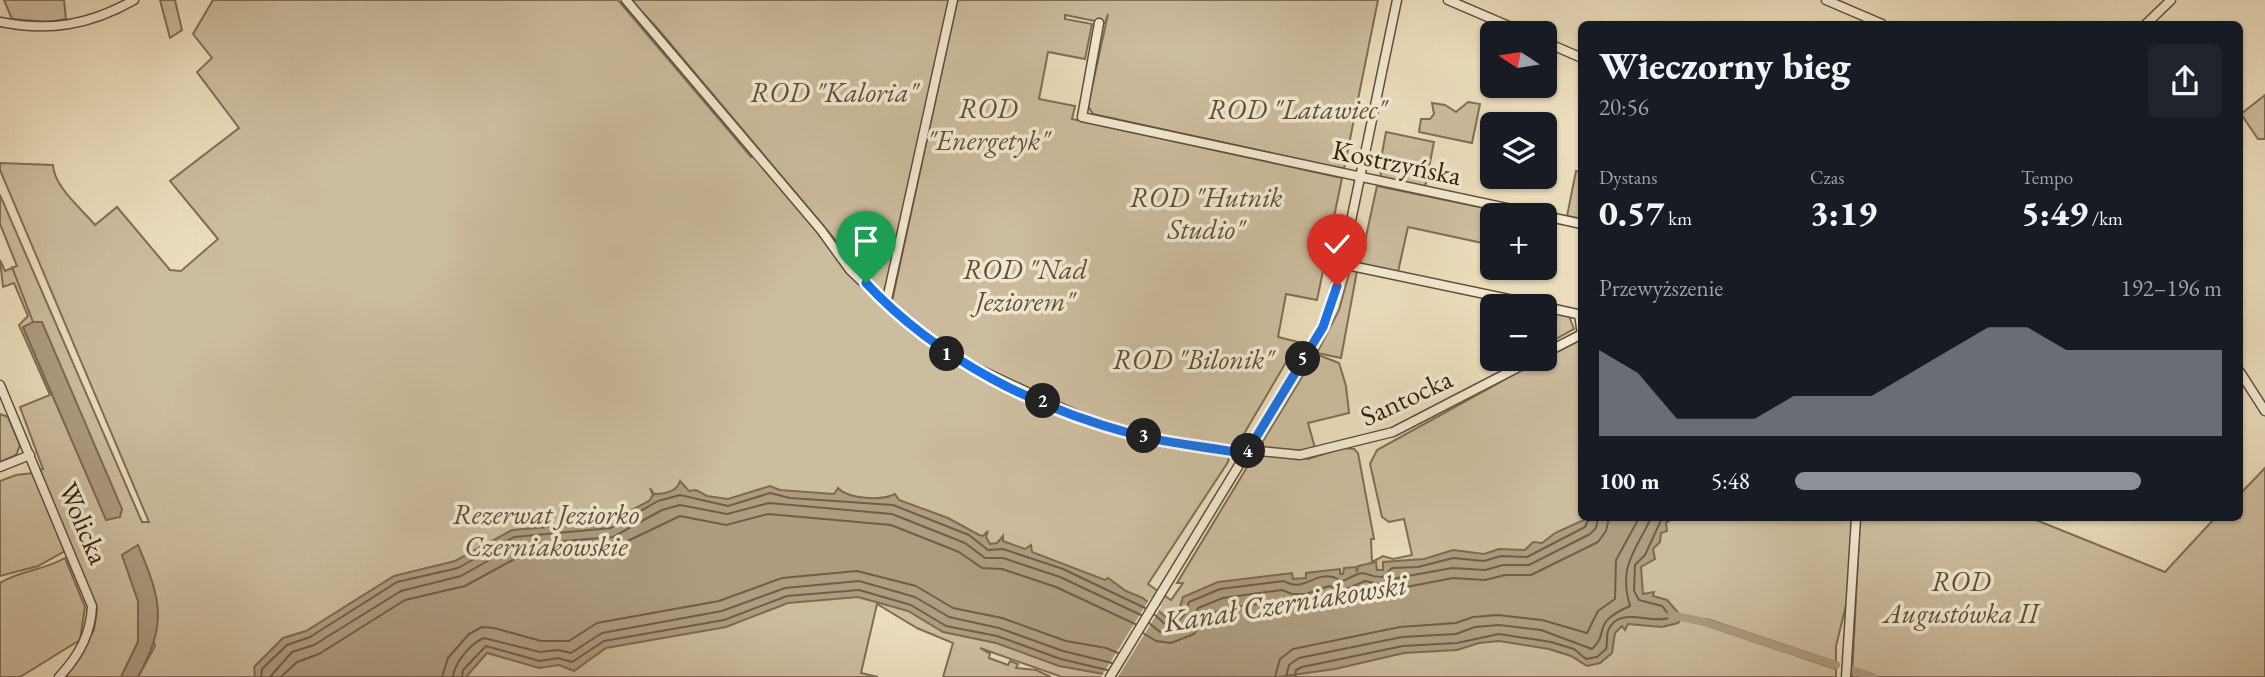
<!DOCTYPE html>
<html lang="pl">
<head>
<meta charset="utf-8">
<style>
	:root { --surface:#171b24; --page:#20242c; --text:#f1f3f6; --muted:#9ea1a6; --accent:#8c9099 }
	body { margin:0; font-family:"EB Garamond",serif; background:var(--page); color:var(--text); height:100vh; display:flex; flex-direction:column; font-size:26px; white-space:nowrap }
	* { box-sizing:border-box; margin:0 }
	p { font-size:23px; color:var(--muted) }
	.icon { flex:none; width:38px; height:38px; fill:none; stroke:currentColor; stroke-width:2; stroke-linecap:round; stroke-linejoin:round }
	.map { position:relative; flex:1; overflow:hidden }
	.details { position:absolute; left:1578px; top:21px; width:665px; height:500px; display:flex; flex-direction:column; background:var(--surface); border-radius:10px; box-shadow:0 2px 5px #0004 }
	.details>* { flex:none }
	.needle { width:46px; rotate:282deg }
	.controls { position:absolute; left:1480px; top:21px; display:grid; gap:14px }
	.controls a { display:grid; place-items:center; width:77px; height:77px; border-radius:10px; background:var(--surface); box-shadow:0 2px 5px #0004; font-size:35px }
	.pin { position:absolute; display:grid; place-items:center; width:60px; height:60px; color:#fff; margin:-72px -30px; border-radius:50% 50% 50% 0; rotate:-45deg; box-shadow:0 0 7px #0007 }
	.pin .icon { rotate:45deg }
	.km { position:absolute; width:35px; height:35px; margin:-18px; border-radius:50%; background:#222; color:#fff; font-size:19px; line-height:35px; text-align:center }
	.round { display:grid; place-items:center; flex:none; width:74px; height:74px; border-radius:10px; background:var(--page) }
	.summary { display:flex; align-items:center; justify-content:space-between; height:119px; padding:0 21px }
	h1 { font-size:38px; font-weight:800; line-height:52px }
	.figures { display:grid; grid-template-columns:repeat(3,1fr); gap:10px; height:119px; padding:7px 21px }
	.figures div { display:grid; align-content:center }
	.figures b { font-size:35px; font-weight:800 }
	.figures small { font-size:19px; font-weight:400 }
	.figures p { font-size:19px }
	.chart { height:196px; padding:14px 21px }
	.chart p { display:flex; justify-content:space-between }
	.chart svg { width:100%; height:126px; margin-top:7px; fill:var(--accent); opacity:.7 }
	ul { padding:0 21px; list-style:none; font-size:23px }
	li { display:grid; grid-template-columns:112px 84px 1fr; align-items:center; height:52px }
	li i { height:18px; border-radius:9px; background:var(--accent) }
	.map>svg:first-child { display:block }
	.green { fill:#ccbd9e; stroke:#806e54; stroke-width:2; fill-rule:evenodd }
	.water { fill:#ad9c80; stroke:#7d6a51; stroke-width:2 }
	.pier { fill:#ebddbc }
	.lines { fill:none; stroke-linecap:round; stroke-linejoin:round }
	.shore { stroke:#705e46; stroke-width:2 }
	.stream { stroke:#7d6a51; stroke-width:2 }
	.canal { stroke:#ad9c80; stroke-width:8 }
	.minor-casing { stroke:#624e37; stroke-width:11 }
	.minor { stroke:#f2e9d3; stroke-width:8 }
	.route-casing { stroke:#fff; stroke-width:14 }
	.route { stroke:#1a73e8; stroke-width:9 }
	.labels { text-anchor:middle; stroke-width:7; stroke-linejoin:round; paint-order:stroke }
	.park-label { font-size:28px; font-style:italic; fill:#624e37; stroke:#f2e9d3 }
	.street-label { font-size:28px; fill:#341f0b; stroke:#f2e9d3 }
	.water-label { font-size:30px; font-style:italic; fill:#5e4b34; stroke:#f2e9d3 }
</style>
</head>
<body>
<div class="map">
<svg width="2265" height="677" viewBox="0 0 2265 677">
	<rect width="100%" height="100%" fill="#ebddbc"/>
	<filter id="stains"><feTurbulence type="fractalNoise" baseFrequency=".00286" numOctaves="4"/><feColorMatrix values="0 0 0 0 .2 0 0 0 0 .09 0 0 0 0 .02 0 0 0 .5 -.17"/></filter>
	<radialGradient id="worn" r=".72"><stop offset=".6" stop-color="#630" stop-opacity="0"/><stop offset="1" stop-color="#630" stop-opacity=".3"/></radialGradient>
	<!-- green -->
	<g class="green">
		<path d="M4,0H64L66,19L49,22L12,19Z"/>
		<path d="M160,0H175L182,30L170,38Z"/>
		<path d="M213,0H618L751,157L754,155L872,291L876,301L949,356L1085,425L1157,443L1230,452L1228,462L1148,584L1171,600L1183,583H1177L1255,454L1308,459L1343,448L1354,449L1358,453L1374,539H1371L1372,562L1383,556L1393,559L1412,555L1404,519L1389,522L1382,517L1370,464L1377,450L1582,337V518H1852L1849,593L1836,646V662L1707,619L1705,625L1836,669V677H1062L980,648L990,654L989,658L1008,665L1010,661L1018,664L1016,668L1036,670L1051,677H943L953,643L917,628L877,604L861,673L878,677H138L155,646L122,555L138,601V642L121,677H66L94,630L97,610L40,470L43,469L20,407L50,395L19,325L28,316L14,283L3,287L0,260L5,271L17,266L0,224V195L142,522H149L0,170V163L53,165C54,187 82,209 95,225L117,207L170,270L181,271L218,239L170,181L239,128L197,72L212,58L193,34ZM23,327L120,517L106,519Z"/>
		<path d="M631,0H951L885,299L658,29Z"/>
		<path d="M957,0H1378L1344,169L1093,114L1088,106L1108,14L1105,23L1065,15V19L1092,24L1085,59L1048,52L1039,99L1075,106L1072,119L1342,178L1317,300L1286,294L1278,337L1298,342L1235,449L1197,444L1096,420L953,354L891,306Z"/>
		<path d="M2265,95V139H2258L2241,114Z"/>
		<path d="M1468,102L1480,104L1472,143L1419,132L1421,119H1430L1434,114L1432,103L1445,105L1456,112Z"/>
		<path d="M1386,132L1434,142L1425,187L1381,178L1380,164Z"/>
		<path d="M1576,171L1582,172V219L1567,216Z"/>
		<path d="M1377,186L1494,210L1487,244L1408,227L1398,272L1360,264Z"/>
		<path d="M1350,270L1357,271L1341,358L1317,353L1339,310Z"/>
		<path d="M1545,311L1569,316L1574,329L1545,345Z"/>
		<path d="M1316,354L1339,363L1346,386L1349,413L1308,423L1315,448C1298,451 1278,455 1263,447V441Z"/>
		<path d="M0,414L8,417L20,445L16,455L0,462Z"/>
		<path d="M2265,468V677H1852L1860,518H2031L2165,572L2214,519L2240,518V494Z"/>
		<path d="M33,473L65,551L38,566L0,576V481L16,475Z"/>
		<path d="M65,558L85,607L80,640L20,677H0V583C21,570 42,571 65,558Z"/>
	</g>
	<!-- water -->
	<g class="water">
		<path d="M33,322H42L122,509L120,517L106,520L23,327Z"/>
		<path d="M680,481L689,491L696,490L707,496L728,499L770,486L780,490L834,494L838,488C848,499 882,501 895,494L899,500L948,518L979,535L983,536L988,531L986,537L990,544L997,543L1003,536V541L1025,549L1031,545L1032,552L1105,580L1108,578L1126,591L1143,598L1166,617L1178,613L1183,597L1218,582L1292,573L1293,579L1306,578V573L1340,569V574H1343L1344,568L1356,567L1357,572L1358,566L1376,562L1377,570H1383V562L1424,559L1453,550L1484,554L1499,549L1525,550L1533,542L1542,543L1555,533L1588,518H1673L1666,523L1667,531L1661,533L1660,542L1653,549L1655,559L1641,567L1643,594L1654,592L1653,596L1667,600L1682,617L1678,623L1662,627L1628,624L1625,630L1622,626L1615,633L1612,653L1600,663L1587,666L1571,656L1549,649L1499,641L1479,643L1457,650L1404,653L1335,669L1278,677H1120L1059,666L996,643L943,632L908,611L858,597L788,603L726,627L606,648L574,671L559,665L539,668L487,653L466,677H255L254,667L283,638L306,631L394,576L455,561L512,530L609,522L649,501L653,495L650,488L654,494C665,494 677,492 680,481Z"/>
		<path d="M138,545C161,600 168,622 138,677H121L138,642V601L122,555Z"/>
	</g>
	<!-- pier -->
	<path class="pier" d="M1150,598L1162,606L1118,677H1101Z"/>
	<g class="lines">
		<!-- shore -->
		<g class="shore">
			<path d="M1155,615L1165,624C1180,622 1186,616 1189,602L1220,589L1284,581C1303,593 1314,572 1333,577C1336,578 1339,580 1343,581C1371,566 1360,577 1383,577L1392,568L1418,567L1453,558L1484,561L1501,556L1527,557L1585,527L1589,518"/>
			<path d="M1149,623L1160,632L1174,631L1189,624L1198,608L1223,598L1282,590L1292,594H1306L1329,586L1344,590L1365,581L1384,585L1397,578L1452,568L1485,570L1503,565H1529L1590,534L1596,528L1598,518"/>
			<path d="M1143,633L1156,641L1171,643L1194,634L1207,615L1228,608L1280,601L1307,604L1327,597L1346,600L1363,592L1385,596L1401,588L1453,578L1485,580L1505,575H1531L1598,542L1606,531L1609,518"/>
			<path d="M261,677L262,669L287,645L310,637L397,582L458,568L514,537L611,528L658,501L680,495L728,506L770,493L790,498L893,505L969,535L988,550L1003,549L1063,569L1145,608"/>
			<path d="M270,677L292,652L314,645L401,591L461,576L516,545L613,537L662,510L680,505L727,514L769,503L892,514L965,543L985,558H1003L1060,577L1141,615"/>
			<path d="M281,677L297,662L319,654L405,600L465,586L520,556L615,547L680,516L726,525L768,514L891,525L959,552L982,568L1002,569L1056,587L1135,624"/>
			<path d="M442,677L448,658L469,634L482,627L494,628L541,641H569L597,623L719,601L782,578L857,571L916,586L953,608L1002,618L1066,641L1106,648L1118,653"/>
			<path d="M453,677C454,663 471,643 484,638L540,652L558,650L571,653L602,633L722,611L785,588L859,581L915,597L949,617L999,628L1063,651L1112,663"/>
			<path d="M462,677L463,670L486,646L540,661L558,658L572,662L604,641L724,620L787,596L859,590L911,605L946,626L997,636L1061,659L1107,670"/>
			<path d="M1275,677L1280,659L1293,649L1400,627L1456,623L1473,617L1498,615L1542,620L1587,633L1598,611L1615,599L1616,560L1639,518"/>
			<path d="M1286,677L1289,665L1299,658L1402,637L1456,634L1475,627L1499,625L1541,630L1592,649C1611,632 1589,624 1630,606C1618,566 1635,552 1651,518"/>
			<path d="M1295,677L1296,670L1302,667L1403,646L1457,643L1499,634L1551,642L1574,649L1586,659L1597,657L1606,649C1608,643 1606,637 1608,631C1618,604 1653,626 1671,617L1662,606L1639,600L1634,591L1635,565L1645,555L1662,518"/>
		</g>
		<!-- stream -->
		<path class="stream" d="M12,267L33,322"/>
		<!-- canal -->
		<g class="canal">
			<path d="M1671,615L1705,622L1836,665"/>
			<path d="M1852,670L1873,677"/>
		</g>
		<defs>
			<g id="minor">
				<path d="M626,0L821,230L850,270L886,304L952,357L1096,424L1161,440L1246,454"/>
				<path d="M1448,0L1525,33"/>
				<path d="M1826,0L1882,24"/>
				<path d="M0,22C49,32 90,25 134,0"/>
				<path d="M1099,23L1082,117L1539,215"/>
				<path d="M2146,24L2171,0"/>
				<path d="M1545,42L1582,58"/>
				<path d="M1545,216L1582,224"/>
				<path d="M1342,264L1542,306"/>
				<path d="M886,304L953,0"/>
				<path d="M1545,307L1582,315"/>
				<path d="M1579,314L1582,335"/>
				<path d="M1545,353L1582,334"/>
				<path d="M2240,372L2265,411"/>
				<path d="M0,385L92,606C91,635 78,657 59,677"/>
				<path d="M1249,450L1300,455L1393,432L1534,359"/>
				<path d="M0,467L30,455"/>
				<path d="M1110,677L1323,327L1342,264L1397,0"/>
				<path d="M1846,677L1856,518"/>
			</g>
		</defs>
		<!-- minor casing -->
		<use href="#minor" class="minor-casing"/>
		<!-- minor -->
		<use href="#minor" class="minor"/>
	</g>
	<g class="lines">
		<defs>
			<path id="route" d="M866,283C937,359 1036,409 1136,435C1172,444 1209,447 1246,454L1323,327L1337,286"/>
		</defs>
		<!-- route casing -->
		<use href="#route" class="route-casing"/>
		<!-- route -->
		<use href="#route" class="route"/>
	</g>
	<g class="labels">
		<!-- park labels -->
		<g class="park-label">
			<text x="834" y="102">ROD "Kaloria"</text>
			<text x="988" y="118">ROD<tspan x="988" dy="32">"Energetyk"</tspan></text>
			<text x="1297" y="119">ROD "Latawiec"</text>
			<text x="1206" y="207">ROD "Hutnik<tspan x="1206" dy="32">Studio"</tspan></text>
			<text x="1025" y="279">ROD "Nad<tspan x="1025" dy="32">Jeziorem"</tspan></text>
			<text x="1193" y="369">ROD "Bilonik"</text>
			<text x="546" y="524">Rezerwat Jeziorko<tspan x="546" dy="32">Czerniakowskie</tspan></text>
			<text x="1961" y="591">ROD<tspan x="1961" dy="32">Augustówka II</tspan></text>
		</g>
		<!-- street labels -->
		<g class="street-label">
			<text transform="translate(1397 162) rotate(12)" y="10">Kostrzyńska</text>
			<text transform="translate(1406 397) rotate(-25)" y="10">Santocka</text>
			<text transform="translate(84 523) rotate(67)" y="10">Wolicka</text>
		</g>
		<!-- water labels -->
		<g class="water-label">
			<text transform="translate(1285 603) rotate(-9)" y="10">Kanał Czerniakowski</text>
		</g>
	</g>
	<rect width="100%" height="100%" filter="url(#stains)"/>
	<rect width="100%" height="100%" fill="url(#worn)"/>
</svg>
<div class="controls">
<a><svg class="needle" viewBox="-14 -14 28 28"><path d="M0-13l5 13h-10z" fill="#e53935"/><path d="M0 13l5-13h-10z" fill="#9ea1a6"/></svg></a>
<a><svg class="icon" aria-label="layers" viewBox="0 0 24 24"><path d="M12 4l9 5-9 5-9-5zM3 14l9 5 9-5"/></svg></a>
<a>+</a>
<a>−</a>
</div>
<div class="pin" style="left:866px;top:283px;background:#1e9e55"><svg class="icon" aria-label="arrive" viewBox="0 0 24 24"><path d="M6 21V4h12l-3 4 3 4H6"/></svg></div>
<div class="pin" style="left:1337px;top:286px;background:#d93025"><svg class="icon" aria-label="check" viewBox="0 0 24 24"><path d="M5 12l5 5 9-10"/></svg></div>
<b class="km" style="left:947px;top:354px">1</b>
<b class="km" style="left:1043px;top:401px">2</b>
<b class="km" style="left:1144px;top:436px">3</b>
<b class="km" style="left:1248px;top:451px">4</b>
<b class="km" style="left:1303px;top:359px">5</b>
<section class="details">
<div class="summary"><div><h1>Wieczorny bieg</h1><p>20:56</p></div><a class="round"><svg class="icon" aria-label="share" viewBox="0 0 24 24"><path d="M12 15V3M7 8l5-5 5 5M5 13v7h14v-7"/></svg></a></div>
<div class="figures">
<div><p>Dystans</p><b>0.57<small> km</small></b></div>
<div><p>Czas</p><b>3:19</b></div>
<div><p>Tempo</p><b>5:49<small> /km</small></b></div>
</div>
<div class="chart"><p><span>Przewyższenie</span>192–196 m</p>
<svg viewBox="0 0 160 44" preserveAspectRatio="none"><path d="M0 44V14L10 22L20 38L30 38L40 38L50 30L60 30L70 30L80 22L90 14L100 6L110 6L120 14L130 14L140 14L150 14L160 14V44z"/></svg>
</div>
<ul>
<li><b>100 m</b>5:48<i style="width:81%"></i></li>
</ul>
</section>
</div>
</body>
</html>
